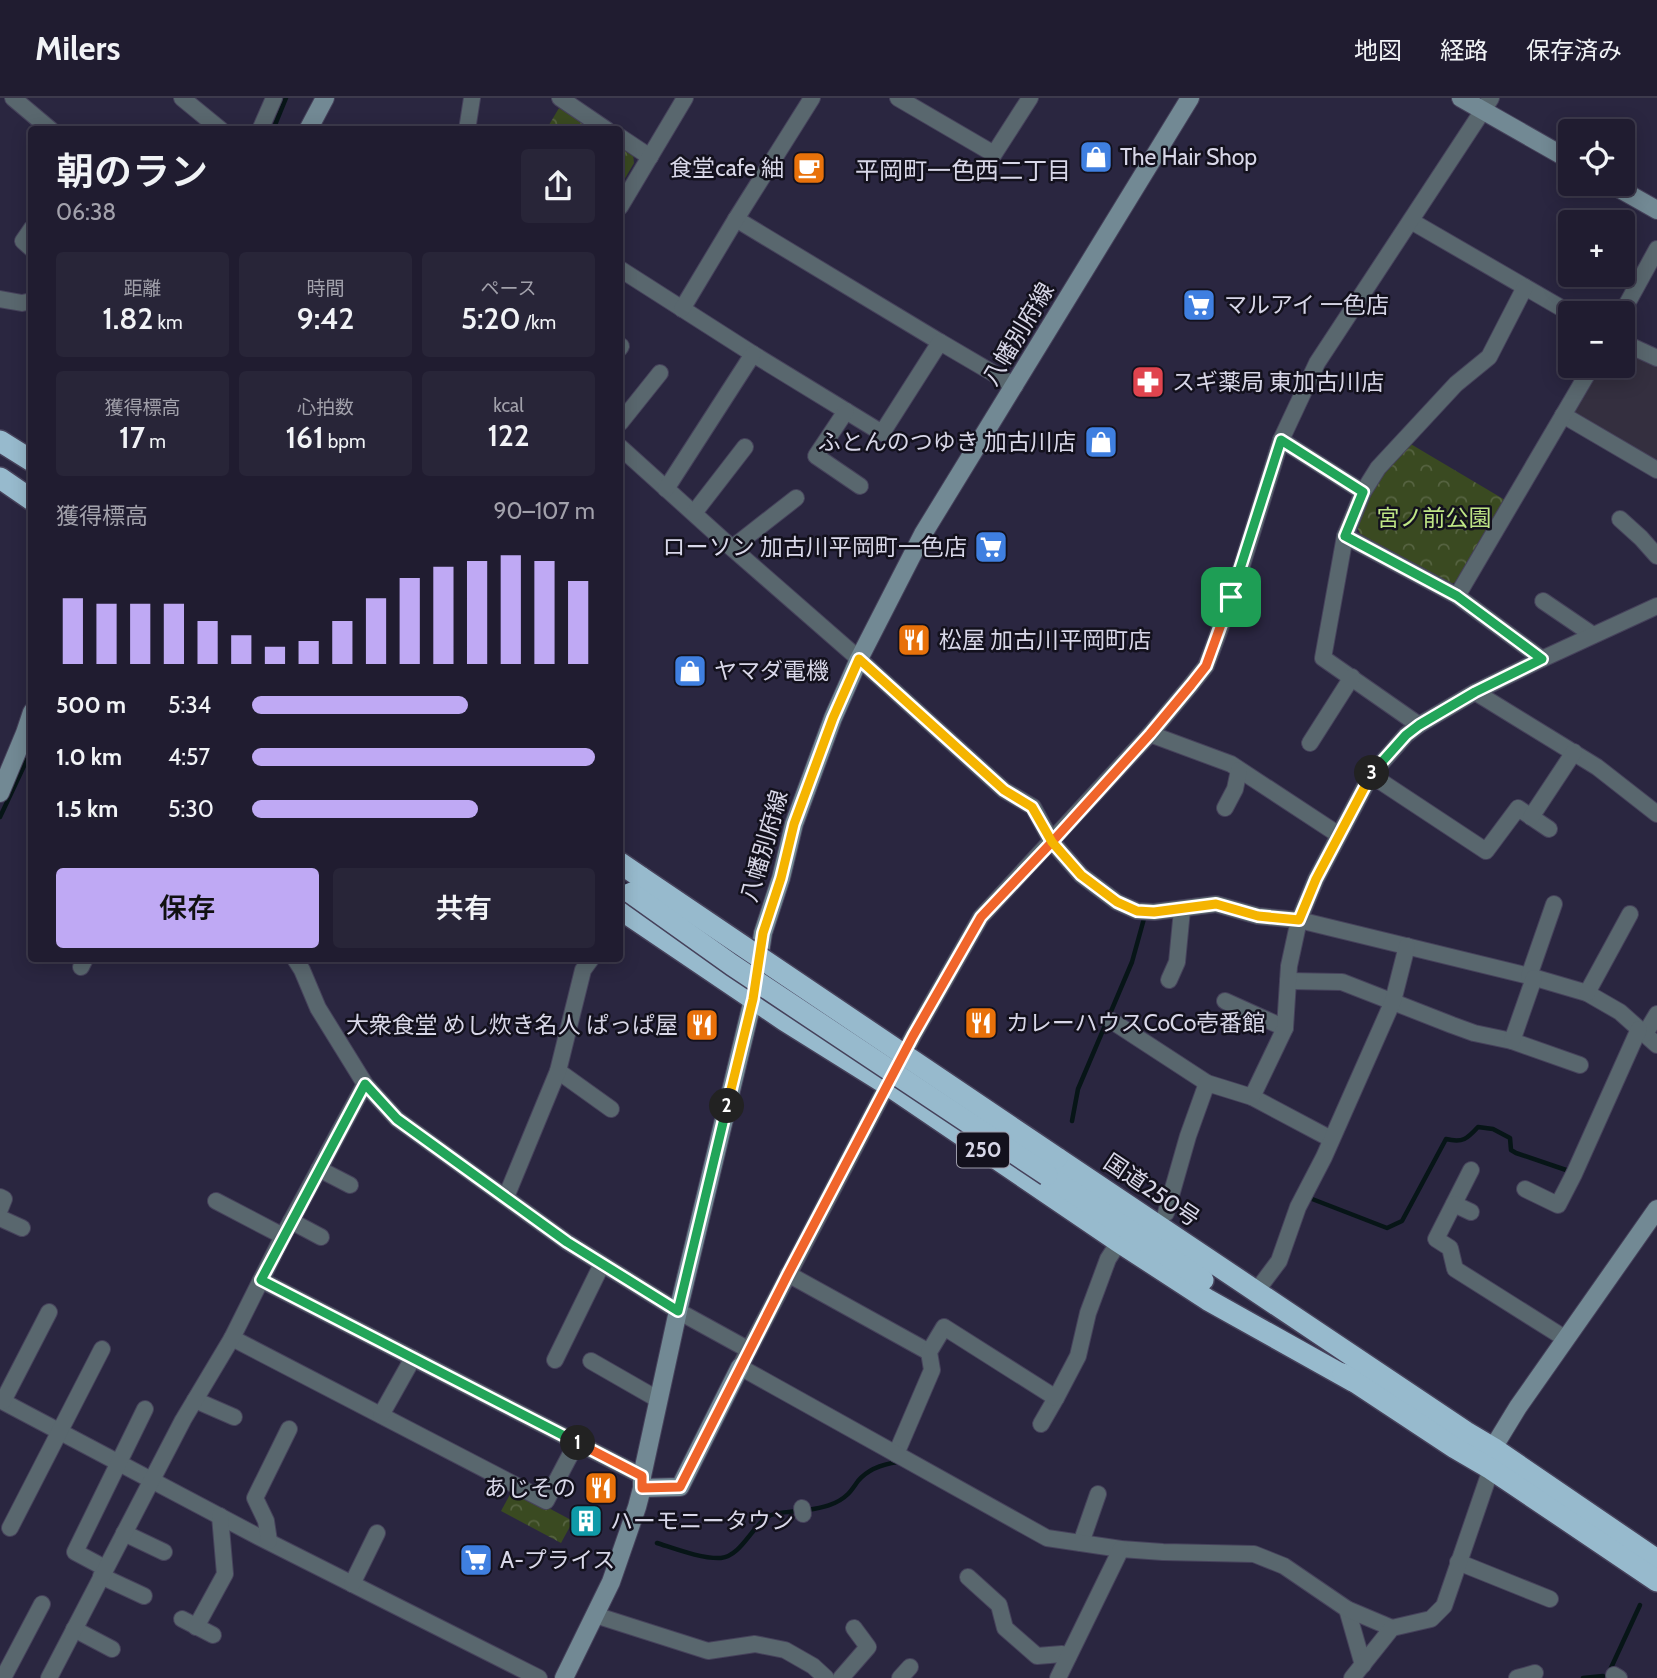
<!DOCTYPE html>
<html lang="ja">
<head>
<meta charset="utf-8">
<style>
	:root { --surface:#201c30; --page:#282538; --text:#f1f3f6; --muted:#a2a1ab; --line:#3d3a4c; --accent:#bfa9f4 }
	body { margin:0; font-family:Cabin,"Noto Sans JP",sans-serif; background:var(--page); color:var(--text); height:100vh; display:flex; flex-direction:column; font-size:26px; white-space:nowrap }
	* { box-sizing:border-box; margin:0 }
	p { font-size:23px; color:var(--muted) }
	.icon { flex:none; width:38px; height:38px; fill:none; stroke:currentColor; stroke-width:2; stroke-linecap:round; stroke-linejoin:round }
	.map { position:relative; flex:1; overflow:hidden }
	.panel { position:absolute; left:28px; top:28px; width:595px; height:836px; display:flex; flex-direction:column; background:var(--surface); border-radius:7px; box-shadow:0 4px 18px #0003,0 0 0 2px var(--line) }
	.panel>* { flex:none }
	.tools { position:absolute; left:1558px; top:21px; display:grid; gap:14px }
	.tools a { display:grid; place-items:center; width:77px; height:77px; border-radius:7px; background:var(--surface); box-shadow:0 4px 18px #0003,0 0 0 2px var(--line); font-size:35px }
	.pin { position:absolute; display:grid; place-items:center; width:60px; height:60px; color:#fff; margin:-30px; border-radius:14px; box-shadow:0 4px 10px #0006 }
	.km { position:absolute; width:35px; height:35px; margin:-18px; border-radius:50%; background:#222; color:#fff; font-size:19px; line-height:35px; text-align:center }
	.round { display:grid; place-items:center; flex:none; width:74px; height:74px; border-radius:7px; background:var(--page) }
	.summary { display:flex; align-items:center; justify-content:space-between; height:119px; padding:0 28px }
	h1 { font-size:38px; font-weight:600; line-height:52px }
	.figures { display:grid; grid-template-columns:repeat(3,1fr); gap:10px; height:119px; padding:7px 28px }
	.figures div { display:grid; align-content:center; border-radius:7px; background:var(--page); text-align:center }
	.figures b { font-size:30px; font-weight:600 }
	.figures small { font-size:19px; font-weight:400 }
	.figures p { font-size:19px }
	.chart { height:196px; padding:14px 28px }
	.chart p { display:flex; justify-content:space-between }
	.chart svg { width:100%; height:126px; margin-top:7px; stroke:var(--accent); stroke-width:6 }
	.action { display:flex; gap:14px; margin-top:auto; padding:14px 28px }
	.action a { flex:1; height:80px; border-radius:7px; background:var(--accent); color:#111; font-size:28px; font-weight:600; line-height:80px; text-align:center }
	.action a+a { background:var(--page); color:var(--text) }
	ul { padding:0 28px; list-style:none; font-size:23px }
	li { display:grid; grid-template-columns:112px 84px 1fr; align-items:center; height:52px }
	li i { height:18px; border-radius:9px; background:var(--accent) }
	header { display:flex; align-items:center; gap:42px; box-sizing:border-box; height:98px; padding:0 35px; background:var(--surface); border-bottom:2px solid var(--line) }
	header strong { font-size:33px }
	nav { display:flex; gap:38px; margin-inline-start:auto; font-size:24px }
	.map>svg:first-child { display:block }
	.education { fill:#342f3f }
	.forest { fill:url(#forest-crowns) }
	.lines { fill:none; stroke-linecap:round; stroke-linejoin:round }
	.stream { stroke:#071517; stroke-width:4.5 }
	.street-casing { stroke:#46425b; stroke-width:18 }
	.secondary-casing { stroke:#46425b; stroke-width:20 }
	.highway-casing { stroke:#46425b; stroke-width:24 }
	.street { stroke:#59676e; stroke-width:16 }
	.secondary { stroke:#728994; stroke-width:18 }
	.highway { stroke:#97bacd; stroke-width:21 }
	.highway-bridge-casing { stroke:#46425b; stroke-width:24; stroke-linecap:butt }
	.highway-bridge { stroke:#97bacd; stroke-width:21 }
	.split-1-casing { stroke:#fff; stroke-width:14 }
	.split-2-casing { stroke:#fff; stroke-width:14 }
	.split-3-casing { stroke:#fff; stroke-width:14 }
	.split-4-casing { stroke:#fff; stroke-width:14 }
	.split-1 { stroke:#f0652b; stroke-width:9 }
	.split-2 { stroke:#22a559; stroke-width:9 }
	.split-3 { stroke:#f5b400; stroke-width:9 }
	.split-4 { stroke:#22a559; stroke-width:9 }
	.labels { text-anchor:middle; stroke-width:5; stroke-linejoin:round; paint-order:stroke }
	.shield { fill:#13111d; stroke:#9d9cab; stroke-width:2 }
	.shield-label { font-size:21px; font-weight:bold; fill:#d8d7e8 }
	.poi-label { font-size:23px; fill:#d8d7e8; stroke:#13111d; text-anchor:start }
	.street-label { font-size:23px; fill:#d8d7e8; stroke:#13111d }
	.park-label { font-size:23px; fill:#bee585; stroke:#13111d }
	.neighbourhood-label { font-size:24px; fill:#d8d7e8; stroke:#13111d }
</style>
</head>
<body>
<header>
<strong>Milers</strong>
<nav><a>地図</a><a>経路</a><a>保存済み</a></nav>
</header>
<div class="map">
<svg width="1657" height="1580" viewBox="0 0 1657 1580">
	<defs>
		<pattern id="forest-crowns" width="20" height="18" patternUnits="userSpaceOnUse" patternTransform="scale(1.75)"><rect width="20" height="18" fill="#3a4a21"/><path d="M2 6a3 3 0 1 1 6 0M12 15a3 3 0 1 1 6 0" fill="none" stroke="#566341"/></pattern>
	</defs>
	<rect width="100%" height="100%" fill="#2a2640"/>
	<!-- education -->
	<path class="education" d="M1622,249L1657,265V369L1568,316L1597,268H1622Z"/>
	<!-- forest -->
	<g class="forest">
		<path d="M559,10L593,31L546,32Z"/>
		<path d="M620,48L633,56L634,65L620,89Z"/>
		<path d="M1409,345L1505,402L1457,484L1446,487L1360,436L1355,424L1375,384Z"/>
		<path d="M513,1391L573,1423L561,1445L501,1413Z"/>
	</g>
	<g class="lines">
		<!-- stream -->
		<g class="stream">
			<path d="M275,27L286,0"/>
			<path d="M0,719L32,651"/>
			<path d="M1072,1023L1078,991L1132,864L1145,817"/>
			<path d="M1307,1099L1387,1130L1402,1123L1446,1041C1463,1045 1467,1041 1478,1029L1493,1031L1510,1040L1511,1052L1516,1055L1569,1073"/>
			<path d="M807,1412C821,1410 837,1407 848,1396C852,1392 855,1387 858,1383C868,1371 883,1366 898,1364"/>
			<path d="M657,1445C676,1451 702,1461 721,1460C742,1458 753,1425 771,1417C779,1414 790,1414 798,1413"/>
			<path d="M1610,1572L1640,1507"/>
			<path d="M1583,1580L1603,1578"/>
		</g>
		<defs>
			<g id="street">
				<path d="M13,0L51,32"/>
				<path d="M182,0L221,32"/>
				<path d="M560,0L607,32"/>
				<path d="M898,0L994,56L1030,0"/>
				<path d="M260,32L274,0"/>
				<path d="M467,32L472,0"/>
				<path d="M620,39L650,59"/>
				<path d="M620,109L685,0"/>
				<path d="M736,121L940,244"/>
				<path d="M1411,123L1570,215"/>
				<path d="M32,130L23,143L32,151"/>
				<path d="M620,171L753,256L882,335L940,244L1015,288"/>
				<path d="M1525,189L1489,259L1456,286L1378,370L1363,394L1345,438L1457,498L1542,561"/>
				<path d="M0,201L22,205L32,203"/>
				<path d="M682,211L736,121L812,0"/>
				<path d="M1622,215L1657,151"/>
				<path d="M1622,244L1657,260"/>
				<path d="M620,250L621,248"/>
				<path d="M846,313L816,358L860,388"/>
				<path d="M1563,317L1657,372"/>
				<path d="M620,325L660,275"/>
				<path d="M1281,342L1363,394"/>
				<path d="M620,349L732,450L859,561L1004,692L1033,709L1052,744L1081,777L1117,804L1137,813L1154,814L1216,806L1258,818L1299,822L1529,878L1587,895L1620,914L1657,947"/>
				<path d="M666,391L753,256"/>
				<path d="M694,415L745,349"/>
				<path d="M1620,421L1641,440L1657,458"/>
				<path d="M1345,438L1323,560L1419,627"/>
				<path d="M732,450L796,400"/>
				<path d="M1457,498L1592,268"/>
				<path d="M1543,503L1593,537"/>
				<path d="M1475,594L1597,669L1657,716"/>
				<path d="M1150,636L1231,666L1339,737"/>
				<path d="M1310,645L1352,579"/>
				<path d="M1371,677L1486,753L1518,710L1549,731"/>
				<path d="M1225,710L1235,691L1239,672"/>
				<path d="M1531,719L1574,654"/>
				<path d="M295,861L302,872L318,910L365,986L397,1021L567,1144L678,1213L749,1252"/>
				<path d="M81,869L85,861"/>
				<path d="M1529,878L1554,806"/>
				<path d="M1169,882L1177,864L1182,812"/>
				<path d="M1288,883L1342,884L1452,927L1474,935L1512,943L1580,967"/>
				<path d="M1587,895L1630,816"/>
				<path d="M1225,903L1285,930"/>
				<path d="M1112,923L1207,985"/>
				<path d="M1645,936L1657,916"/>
				<path d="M1512,943L1534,880"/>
				<path d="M558,973L611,1011"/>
				<path d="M1252,999L1331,1041"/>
				<path d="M319,1071L350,1087"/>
				<path d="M1471,1072L1436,1141L1450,1150L1455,1171L1566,1241"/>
				<path d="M1525,1091L1558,1107L1574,1076L1639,931"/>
				<path d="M0,1099L4,1101L0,1111"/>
				<path d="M506,1099L558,973L583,872L591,861"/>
				<path d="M216,1103L283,1138"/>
				<path d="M1454,1106L1471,1114"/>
				<path d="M1166,1115L1188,1038L1207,985L1252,999L1285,930L1289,868L1299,822L1316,781L1371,677L1406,637L1419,627L1475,594L1542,561L1657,508"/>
				<path d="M0,1120L22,1130"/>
				<path d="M291,1123L321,1139"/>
				<path d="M788,1176L929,1254"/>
				<path d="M261,1182L642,1378"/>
				<path d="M1261,1187L1279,1163L1298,1109L1324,1059L1393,903L1407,848"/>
				<path d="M232,1240L546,1403L577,1344"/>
				<path d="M555,1262L602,1166"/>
				<path d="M591,1263L659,1302"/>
				<path d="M0,1302L259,1439L539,1580"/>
				<path d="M195,1302L234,1319"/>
				<path d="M3,1303L49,1214"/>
				<path d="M381,1317L413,1260"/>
				<path d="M1041,1326L1056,1300"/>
				<path d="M896,1356L932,1272L929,1254L944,1229L1056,1300L1078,1258L1088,1215L1108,1161L1119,1144"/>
				<path d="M802,1410L803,1416"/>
				<path d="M10,1430L102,1251"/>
				<path d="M124,1435L164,1454"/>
				<path d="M269,1443L266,1423L255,1400L289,1331"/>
				<path d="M1081,1445L1098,1396"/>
				<path d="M1458,1464L1550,1501"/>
				<path d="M105,1470L75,1454L145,1311"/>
				<path d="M101,1478L144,1498"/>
				<path d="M968,1479L999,1507L1005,1530L1037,1558L1062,1556L1068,1559"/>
				<path d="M352,1486L377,1435"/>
				<path d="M1347,1511L1363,1567"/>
				<path d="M595,1517L708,1553L755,1546L785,1552L813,1568L826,1580"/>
				<path d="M182,1521L213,1537"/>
				<path d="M196,1529L225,1476L220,1418"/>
				<path d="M1392,1530L1347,1511L1284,1468L1254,1456L1163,1454L1121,1451L1047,1440L740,1269L913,938L981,819L1150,636L1191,587L1206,568L1232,499L1281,342L1317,265L1491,0"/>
				<path d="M74,1531L112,1551"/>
				<path d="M1614,1577L1619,1580"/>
				<path d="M3,1580L42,1506"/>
				<path d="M49,1580L183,1322L232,1240L283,1138L365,986"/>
				<path d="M841,1580L868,1549L854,1530"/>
				<path d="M900,1580L910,1569"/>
				<path d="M1058,1580L1121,1451"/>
				<path d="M1352,1580L1392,1530L1431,1521L1444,1508L1491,1371"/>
				<path d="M1517,1580L1535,1575"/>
			</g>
			<g id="secondary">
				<path d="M1461,0L1570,62"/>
				<path d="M308,32L325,0"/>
				<path d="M1611,86L1657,112"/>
				<path d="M0,695L25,635L32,614"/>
				<path d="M1492,1364L1493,1350L1518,1309L1657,1111"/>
				<path d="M642,1390L680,1389L740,1269"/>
				<path d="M564,1580L611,1484L637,1409L642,1390V1378L678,1213L753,901L763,835L781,780L794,726L833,620L859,561L923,436L1190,0"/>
			</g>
			<g id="highway">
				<path d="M0,343L32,363"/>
				<path d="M0,380L32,402"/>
				<path d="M620,765L642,780"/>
				<path d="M620,811L784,922L888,987L1119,1144L1208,1202L1353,1283"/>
				<path d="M1057,1060L1466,1334L1493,1350L1657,1462"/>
				<path d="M1047,1077L1203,1182"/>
				<path d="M1343,1276L1455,1350L1491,1371L1657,1483"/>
			</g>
		</defs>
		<!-- street casing -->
		<use href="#street" class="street-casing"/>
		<!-- secondary casing -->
		<use href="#secondary" class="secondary-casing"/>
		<!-- highway casing -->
		<use href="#highway" class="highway-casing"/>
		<!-- street -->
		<use href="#street" class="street"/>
		<!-- secondary -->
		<use href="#secondary" class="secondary"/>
		<!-- highway -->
		<use href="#highway" class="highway"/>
		<defs>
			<g id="highway-bridge">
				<path d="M642,780L1057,1060"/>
				<path d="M631,795L732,867L1047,1077"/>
			</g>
		</defs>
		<!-- highway-bridge casing -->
		<use href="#highway-bridge" class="highway-bridge-casing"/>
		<!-- highway-bridge -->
		<use href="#highway-bridge" class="highway-bridge"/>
	</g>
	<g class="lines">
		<defs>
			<path id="split-1" d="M578,1345L642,1378V1390L680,1389L788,1176L913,938L981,819L1052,744L1150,636L1191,587L1206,568L1231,499"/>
			<path id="split-2" d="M578,1345L261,1182L365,986L397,1021L567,1144L678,1213L727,1008"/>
			<path id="split-3" d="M727,1008L753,901L763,835L781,780L794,726L833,620L859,561L1004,692L1032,709L1052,744L1081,777L1117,804L1137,813L1154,814L1216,806L1258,818L1299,822L1316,781L1372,675"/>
			<path id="split-4" d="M1231,499L1281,342L1363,394L1345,438L1457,498L1542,561L1475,594L1419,627L1406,637L1372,675"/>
		</defs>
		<!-- split-1 casing -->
		<use href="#split-1" class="split-1-casing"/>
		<!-- split-2 casing -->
		<use href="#split-2" class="split-2-casing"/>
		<!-- split-3 casing -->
		<use href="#split-3" class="split-3-casing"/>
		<!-- split-4 casing -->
		<use href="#split-4" class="split-4-casing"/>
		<!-- split-1 -->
		<use href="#split-1" class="split-1"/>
		<!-- split-2 -->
		<use href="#split-2" class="split-2"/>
		<!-- split-3 -->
		<use href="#split-3" class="split-3"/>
		<!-- split-4 -->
		<use href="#split-4" class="split-4"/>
	</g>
	<!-- icons -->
	<defs>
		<symbol id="shop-square" viewBox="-11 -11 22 22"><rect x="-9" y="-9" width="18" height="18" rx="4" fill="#3f7fe0" stroke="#13111d"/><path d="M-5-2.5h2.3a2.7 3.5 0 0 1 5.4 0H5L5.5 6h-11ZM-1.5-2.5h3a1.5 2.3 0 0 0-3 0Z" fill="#fff"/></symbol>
		<symbol id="cafe-square" viewBox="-11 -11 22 22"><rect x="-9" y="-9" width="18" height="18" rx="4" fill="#e8710a" stroke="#13111d"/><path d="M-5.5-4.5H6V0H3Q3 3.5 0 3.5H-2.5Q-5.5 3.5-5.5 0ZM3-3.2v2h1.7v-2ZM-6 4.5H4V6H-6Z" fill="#fff"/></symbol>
		<symbol id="supermarket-square" viewBox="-11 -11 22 22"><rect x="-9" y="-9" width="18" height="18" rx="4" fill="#3f7fe0" stroke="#13111d"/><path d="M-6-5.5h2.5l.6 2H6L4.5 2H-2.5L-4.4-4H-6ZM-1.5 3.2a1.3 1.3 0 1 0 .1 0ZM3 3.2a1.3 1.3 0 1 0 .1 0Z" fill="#fff"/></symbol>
		<symbol id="pharmacy-square" viewBox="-11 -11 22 22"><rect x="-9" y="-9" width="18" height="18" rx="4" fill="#e0444e" stroke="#13111d"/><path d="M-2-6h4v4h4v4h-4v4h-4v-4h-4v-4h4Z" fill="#fff"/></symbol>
		<symbol id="restaurant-square" viewBox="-11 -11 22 22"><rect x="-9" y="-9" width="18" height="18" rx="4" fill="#e8710a" stroke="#13111d"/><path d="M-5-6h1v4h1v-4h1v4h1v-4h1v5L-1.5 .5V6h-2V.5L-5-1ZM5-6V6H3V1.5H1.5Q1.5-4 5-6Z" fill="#fff"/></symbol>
		<symbol id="building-square" viewBox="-11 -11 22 22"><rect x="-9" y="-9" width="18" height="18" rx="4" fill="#0f9aa8" stroke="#13111d"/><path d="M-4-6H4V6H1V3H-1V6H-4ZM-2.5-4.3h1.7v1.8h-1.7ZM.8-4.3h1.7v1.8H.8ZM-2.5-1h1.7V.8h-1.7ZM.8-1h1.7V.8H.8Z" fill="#fff"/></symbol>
	</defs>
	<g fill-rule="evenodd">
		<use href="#shop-square" x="1077" y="40" width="38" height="38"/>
		<use href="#cafe-square" x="790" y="51" width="38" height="38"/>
		<use href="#supermarket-square" x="1180" y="188" width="38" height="38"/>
		<use href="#pharmacy-square" x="1129" y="265" width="38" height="38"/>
		<use href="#shop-square" x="1082" y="325" width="38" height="38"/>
		<use href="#supermarket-square" x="972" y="430" width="38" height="38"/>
		<use href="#restaurant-square" x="895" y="523" width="38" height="38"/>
		<use href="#shop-square" x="671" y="554" width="38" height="38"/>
		<use href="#restaurant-square" x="962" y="906" width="38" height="38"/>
		<use href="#restaurant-square" x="683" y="908" width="38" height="38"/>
		<use href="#restaurant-square" x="582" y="1371" width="38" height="38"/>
		<use href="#building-square" x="567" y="1404" width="38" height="38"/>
		<use href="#supermarket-square" x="457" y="1443" width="38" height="38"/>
	</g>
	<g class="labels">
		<!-- shield labels -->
		<rect class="shield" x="957" y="1034.5" width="52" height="35" rx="5"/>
		<g class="shield-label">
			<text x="983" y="1059">250</text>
		</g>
		<!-- poi labels -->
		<g class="poi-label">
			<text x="1120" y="67">The Hair Shop</text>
			<text x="784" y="78" text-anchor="end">食堂cafe 紬</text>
			<text x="1224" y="215">マルアイ 一色店</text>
			<text x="1172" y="292">スギ薬局 東加古川店</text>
			<text x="1076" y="352" text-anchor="end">ふとんのつゆき 加古川店</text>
			<text x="967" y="457" text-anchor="end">ローソン 加古川平岡町一色店</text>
			<text x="939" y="550">松屋 加古川平岡町店</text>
			<text x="714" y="581">ヤマダ電機</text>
			<text x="1006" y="933">カレーハウスCoCo壱番館</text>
			<text x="678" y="935" text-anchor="end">大衆食堂 めし炊き名人 ぱっぱ屋</text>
			<text x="576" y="1398" text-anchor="end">あじその</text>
			<text x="610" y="1431">ハーモニータウン</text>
			<text x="500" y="1470">A-プライス</text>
		</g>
		<!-- street labels -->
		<g class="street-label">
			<text transform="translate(1018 236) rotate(-59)" y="8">八幡別府線</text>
			<text transform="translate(764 748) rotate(-74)" y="8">八幡別府線</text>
			<text transform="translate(1152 1092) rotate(34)" y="8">国道250号</text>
		</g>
		<!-- park labels -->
		<g class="park-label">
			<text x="1434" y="428">宮ノ前公園</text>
		</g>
		<!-- neighbourhood labels -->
		<g class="neighbourhood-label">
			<text x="963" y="81">平岡町一色西二丁目</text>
		</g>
	</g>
</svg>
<div class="tools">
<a><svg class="icon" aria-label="locate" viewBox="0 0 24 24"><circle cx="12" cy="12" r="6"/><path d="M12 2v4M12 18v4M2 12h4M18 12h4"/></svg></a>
<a>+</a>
<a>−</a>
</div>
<div class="pin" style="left:1231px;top:499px;background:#1e9e55"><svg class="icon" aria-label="arrive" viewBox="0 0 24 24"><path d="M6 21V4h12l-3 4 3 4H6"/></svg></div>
<b class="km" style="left:578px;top:1345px">1</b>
<b class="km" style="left:727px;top:1008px">2</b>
<b class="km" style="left:1372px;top:675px">3</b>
<section class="panel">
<div class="summary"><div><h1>朝のラン</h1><p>06:38</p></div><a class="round"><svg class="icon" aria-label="share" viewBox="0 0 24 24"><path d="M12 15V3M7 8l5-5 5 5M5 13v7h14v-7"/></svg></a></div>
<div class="figures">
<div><p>距離</p><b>1.82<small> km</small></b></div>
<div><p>時間</p><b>9:42</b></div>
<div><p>ペース</p><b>5:20<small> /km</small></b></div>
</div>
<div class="figures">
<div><p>獲得標高</p><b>17<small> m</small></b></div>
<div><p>心拍数</p><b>161<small> bpm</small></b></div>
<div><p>kcal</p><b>122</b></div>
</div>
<div class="chart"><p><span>獲得標高</span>90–107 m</p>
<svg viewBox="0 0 160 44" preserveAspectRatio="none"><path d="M5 44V21M15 44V23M25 44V23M35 44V23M45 44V29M55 44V34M65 44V38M75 44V36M85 44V29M95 44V21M105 44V14M115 44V10M125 44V8M135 44V6M145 44V8M155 44V15"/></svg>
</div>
<ul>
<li><b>500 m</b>5:34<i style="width:63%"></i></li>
<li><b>1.0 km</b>4:57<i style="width:100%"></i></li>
<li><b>1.5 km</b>5:30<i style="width:66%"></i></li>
</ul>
<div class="action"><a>保存</a><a>共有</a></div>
</section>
</div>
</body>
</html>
